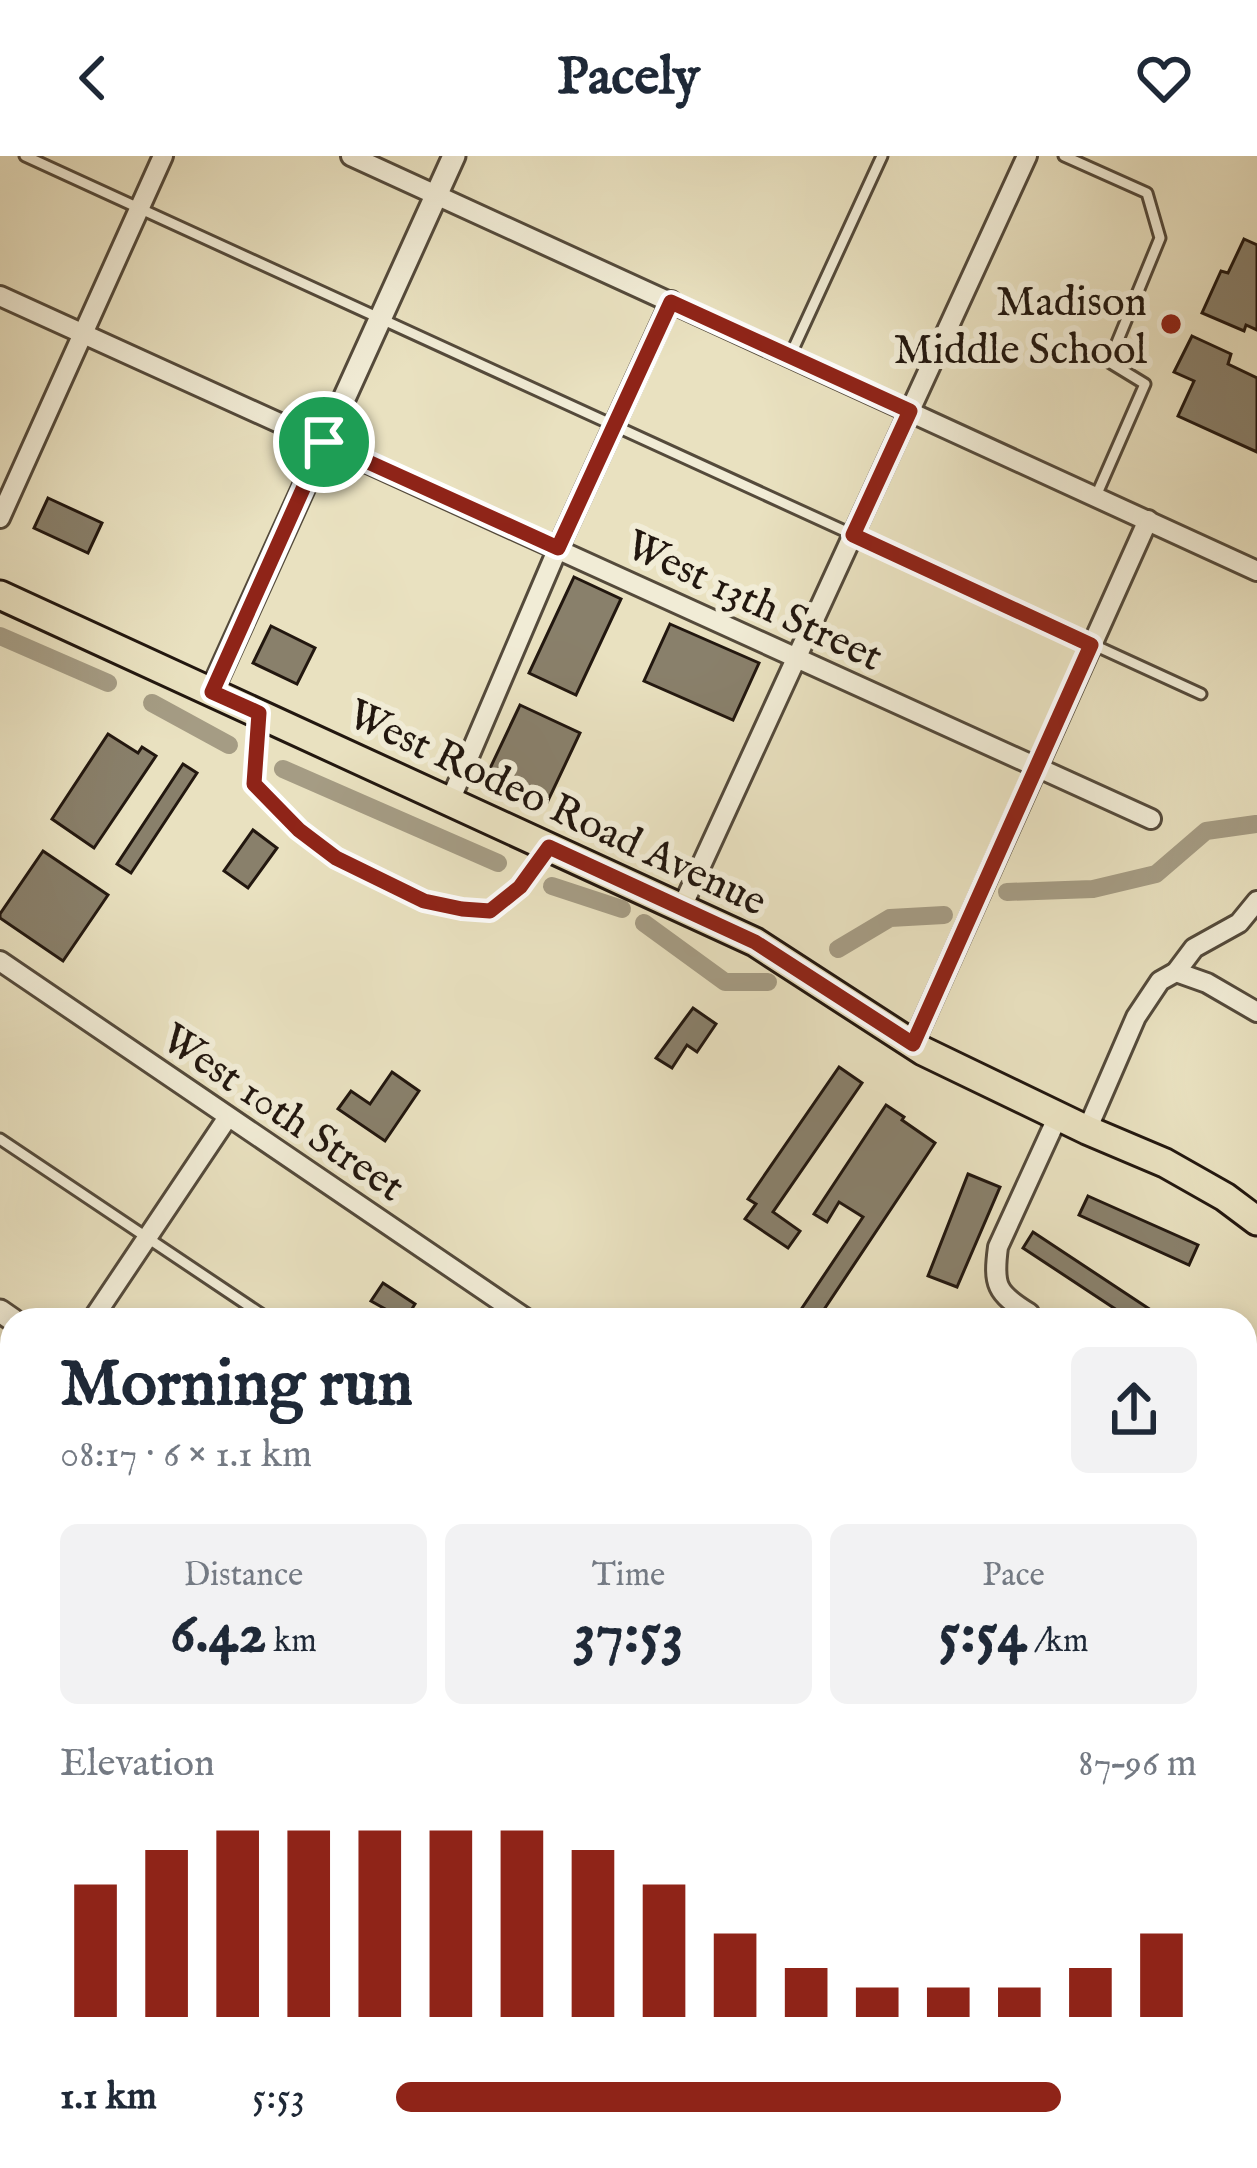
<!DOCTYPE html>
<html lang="en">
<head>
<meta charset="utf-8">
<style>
	:root { --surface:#fff; --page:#f2f2f3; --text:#1f2937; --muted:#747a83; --accent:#8f2418 }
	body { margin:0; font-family:"IM FELL English",serif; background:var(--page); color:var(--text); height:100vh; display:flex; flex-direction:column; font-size:45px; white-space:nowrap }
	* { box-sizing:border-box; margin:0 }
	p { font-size:39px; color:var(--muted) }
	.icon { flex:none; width:66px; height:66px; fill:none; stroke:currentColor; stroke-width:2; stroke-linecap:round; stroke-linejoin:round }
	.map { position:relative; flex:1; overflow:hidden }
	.side { position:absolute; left:0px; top:1152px; width:1257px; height:861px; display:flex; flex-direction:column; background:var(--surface); border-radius:36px 36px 0 0; box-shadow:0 6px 18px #0003 }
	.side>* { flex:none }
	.pin { position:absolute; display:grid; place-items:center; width:102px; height:102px; color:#fff; margin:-51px; border:6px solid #fff; border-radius:50%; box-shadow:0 3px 12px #0007 }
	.round { display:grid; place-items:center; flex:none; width:126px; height:126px; border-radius:18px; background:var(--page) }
	.head { display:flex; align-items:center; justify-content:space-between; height:204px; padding:0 60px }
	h1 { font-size:66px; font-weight:800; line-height:90px }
	.figures { display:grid; grid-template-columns:repeat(3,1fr); gap:18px; height:204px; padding:12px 60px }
	.figures div { display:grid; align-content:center; border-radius:18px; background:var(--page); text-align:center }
	.figures b { font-size:60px; font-weight:800 }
	.figures small { font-size:33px; font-weight:400 }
	.figures p { font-size:33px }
	.chart { height:336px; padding:24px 60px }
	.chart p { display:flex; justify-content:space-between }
	.chart svg { width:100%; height:216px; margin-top:12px; stroke:var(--accent); stroke-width:6 }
	ul { padding:0 60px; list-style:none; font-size:39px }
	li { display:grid; grid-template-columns:192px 144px 1fr; align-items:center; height:90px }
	li i { height:30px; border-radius:15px; background:var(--accent) }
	header { display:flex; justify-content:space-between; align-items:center; height:156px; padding:0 60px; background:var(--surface); font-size:54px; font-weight:800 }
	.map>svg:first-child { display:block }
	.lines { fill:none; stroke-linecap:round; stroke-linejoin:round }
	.canal { stroke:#a59c84; stroke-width:18 }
	.building { fill:#89806b; stroke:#22170f; stroke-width:3 }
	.service-casing { stroke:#544a3b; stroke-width:15 }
	.minor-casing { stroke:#544a3b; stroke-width:24 }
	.tertiary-casing { stroke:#544a3b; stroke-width:27 }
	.primary-casing { stroke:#22170f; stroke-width:33 }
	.service { stroke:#f1ecd6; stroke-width:9 }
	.minor { stroke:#f1ecd6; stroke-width:18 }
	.tertiary { stroke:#f1ecd6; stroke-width:21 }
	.primary { stroke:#e9e1c0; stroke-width:27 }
	.route-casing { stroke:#fff; stroke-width:24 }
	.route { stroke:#8f2418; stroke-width:15 }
	.poi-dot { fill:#8f2418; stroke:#f1ecd6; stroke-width:4.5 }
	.labels { text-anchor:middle; stroke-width:12; stroke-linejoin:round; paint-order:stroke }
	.poi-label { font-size:42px; fill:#22170f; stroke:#f1ecd6; text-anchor:end }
	.street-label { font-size:42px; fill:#22170f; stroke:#f1ecd6 }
</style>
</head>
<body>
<header><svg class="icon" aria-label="back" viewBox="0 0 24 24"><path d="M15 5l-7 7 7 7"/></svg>Pacely<svg class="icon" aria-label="heart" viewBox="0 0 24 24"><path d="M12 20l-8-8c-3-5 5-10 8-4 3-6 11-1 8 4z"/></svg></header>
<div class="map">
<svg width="1257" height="2012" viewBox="0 0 1257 2012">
	<rect width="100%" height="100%" fill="#e9e1c0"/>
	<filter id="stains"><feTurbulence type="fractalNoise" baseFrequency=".00167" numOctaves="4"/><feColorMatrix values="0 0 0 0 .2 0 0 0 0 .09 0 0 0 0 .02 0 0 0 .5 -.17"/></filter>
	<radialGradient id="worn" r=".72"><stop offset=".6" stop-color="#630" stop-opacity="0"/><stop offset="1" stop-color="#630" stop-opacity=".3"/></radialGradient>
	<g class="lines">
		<!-- canal -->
		<g class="canal">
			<path d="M0,480L108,527"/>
			<path d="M152,547L229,589"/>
			<path d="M283,613L498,707"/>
			<path d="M552,730L622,753"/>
			<path d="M1007,736L1093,733L1156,718L1206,675L1256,668"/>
			<path d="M644,767L725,826H768"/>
			<path d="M838,793L890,762L944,759"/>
		</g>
	</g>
	<!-- building -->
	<g class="building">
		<path d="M1244,83L1257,89V174L1246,169L1244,175L1202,157L1221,115L1228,117Z"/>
		<path d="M1192,180L1231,198L1228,208L1257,222V296L1178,260L1194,225L1174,216Z"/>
		<path d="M48,342L102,367L88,397L34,372Z"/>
		<path d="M574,421L621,443L576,539L529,517Z"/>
		<path d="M670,468L759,507L733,564L644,525Z"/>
		<path d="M271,470L315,492L297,528L253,507Z"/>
		<path d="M520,549L580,577L545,651L485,623Z"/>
		<path d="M108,578L138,597L142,591L156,600L94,692L52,663Z"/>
		<path d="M183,608L197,617L131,717L117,708Z"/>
		<path d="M253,674L277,692L248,732L224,715Z"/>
		<path d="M43,695L108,739L63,805L0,762V758Z"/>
		<path d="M693,852L716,868L697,896L687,889L672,912L656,902Z"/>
		<path d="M839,911L862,927L773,1056L800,1075L788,1092L745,1063L756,1048L748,1043Z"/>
		<path d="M392,916L419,935L385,985L338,953L351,935L370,948Z"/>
		<path d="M886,949L904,961L902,964L935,987L817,1164H794L863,1061L839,1046L827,1066L814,1058Z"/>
		<path d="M968,1018L1000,1031L957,1131L928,1120Z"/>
		<path d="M1088,1040L1198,1089L1189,1109L1079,1059Z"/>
		<path d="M1033,1076L1166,1164H1132L1023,1092Z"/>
		<path d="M383,1127L415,1148L405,1164L371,1145Z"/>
	</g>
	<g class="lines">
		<defs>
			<g id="service">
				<path d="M25,0L1201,538"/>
				<path d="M1064,0L1147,37L1160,82L1109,206L1145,228L1096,340"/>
				<path d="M790,200L882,0"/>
				<path d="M258,565L254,628L299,674L336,702L425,745L462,753L490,755L520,731L546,695"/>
				<path d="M0,983L270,1164"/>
				<path d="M0,1328L12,1336"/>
				<path d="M1245,1471L1257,1479"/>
				<path d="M0,1645L12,1649"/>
				<path d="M0,1707L12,1709"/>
				<path d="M1245,1820L1257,1828"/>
				<path d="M0,1954L12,1965"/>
				<path d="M51,2001L62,2012"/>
				<path d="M995,2001L1011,2012"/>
			</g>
			<g id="minor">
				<path d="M351,0L1257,415"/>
				<path d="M0,140L1151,663"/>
				<path d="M0,362L163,0"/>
				<path d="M450,645L558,392L671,145"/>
				<path d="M682,751L1027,0"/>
				<path d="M0,805L528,1164"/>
				<path d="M1176,816L1207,827L1257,856"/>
				<path d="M913,888L1148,364"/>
				<path d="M1087,974L1136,861L1160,825L1176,816L1194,792L1239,767L1257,745"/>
				<path d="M92,1164L228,961"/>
				<path d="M1025,1164L1029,1157C996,1137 993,1129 998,1091L1058,960"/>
				<path d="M0,1299L12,1282"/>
				<path d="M1245,1299L1257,1282"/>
				<path d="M1245,1644L1257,1652"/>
				<path d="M1245,1765L1257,1747"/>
				<path d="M769,2012L776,2001"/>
				<path d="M1079,2012L1086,2001"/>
			</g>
			<g id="tertiary">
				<path d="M211,536L454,0"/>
				<path d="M0,1155L13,1164"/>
				<path d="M1245,1995L1257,2003"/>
			</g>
			<path id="primary" d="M0,439L755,786L923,895L1087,974L1165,1007L1225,1041L1257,1065"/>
		</defs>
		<!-- service casing -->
		<use href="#service" class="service-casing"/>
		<!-- minor casing -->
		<use href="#minor" class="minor-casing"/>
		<!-- tertiary casing -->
		<use href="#tertiary" class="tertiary-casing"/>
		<!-- primary casing -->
		<use href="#primary" class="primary-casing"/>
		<!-- service -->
		<use href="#service" class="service"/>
		<!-- minor -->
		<use href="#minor" class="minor"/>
		<!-- tertiary -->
		<use href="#tertiary" class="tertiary"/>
		<!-- primary -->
		<use href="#primary" class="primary"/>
	</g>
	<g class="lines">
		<defs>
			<path id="route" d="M671,146L910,255L853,379L1091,489L913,888L755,786L549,691L520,731L490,755L462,753L424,745L336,702L299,674L254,628L259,557L212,536L324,286L558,392Z"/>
		</defs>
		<!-- route casing -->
		<use href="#route" class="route-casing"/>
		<!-- route -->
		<use href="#route" class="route"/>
	</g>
	<!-- markers -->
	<circle class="poi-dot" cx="1171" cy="168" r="12"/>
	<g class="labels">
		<!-- poi labels -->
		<g class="poi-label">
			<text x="1147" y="159">Madison<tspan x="1147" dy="48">Middle School</tspan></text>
		</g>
		<!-- street labels -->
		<g class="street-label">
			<text transform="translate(755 443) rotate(25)" y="15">West 13th Street</text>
			<text transform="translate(558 650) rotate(25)" y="15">West Rodeo Road Avenue</text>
			<text transform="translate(284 955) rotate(34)" y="15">West 10th Street</text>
		</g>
	</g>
	<rect width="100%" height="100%" filter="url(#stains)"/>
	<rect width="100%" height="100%" fill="url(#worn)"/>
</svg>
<div class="pin" style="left:324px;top:286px;background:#1e9e55"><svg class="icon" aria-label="arrive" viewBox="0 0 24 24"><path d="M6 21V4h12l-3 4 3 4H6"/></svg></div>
<section class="side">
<div class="head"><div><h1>Morning run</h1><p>08:17 · 6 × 1.1 km</p></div><a class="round"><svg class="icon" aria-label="share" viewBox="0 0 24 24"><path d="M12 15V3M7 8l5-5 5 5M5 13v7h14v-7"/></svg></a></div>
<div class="figures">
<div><p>Distance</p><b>6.42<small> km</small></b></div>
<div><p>Time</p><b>37:53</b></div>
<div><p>Pace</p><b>5:54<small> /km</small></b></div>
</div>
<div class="chart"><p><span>Elevation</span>87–96 m</p>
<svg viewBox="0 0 160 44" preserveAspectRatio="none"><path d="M5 44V17M15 44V10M25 44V6M35 44V6M45 44V6M55 44V6M65 44V6M75 44V10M85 44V17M95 44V27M105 44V34M115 44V38M125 44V38M135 44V38M145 44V34M155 44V27"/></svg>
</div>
<ul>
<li><b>1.1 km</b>5:53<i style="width:83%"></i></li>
</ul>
</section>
</div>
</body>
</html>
